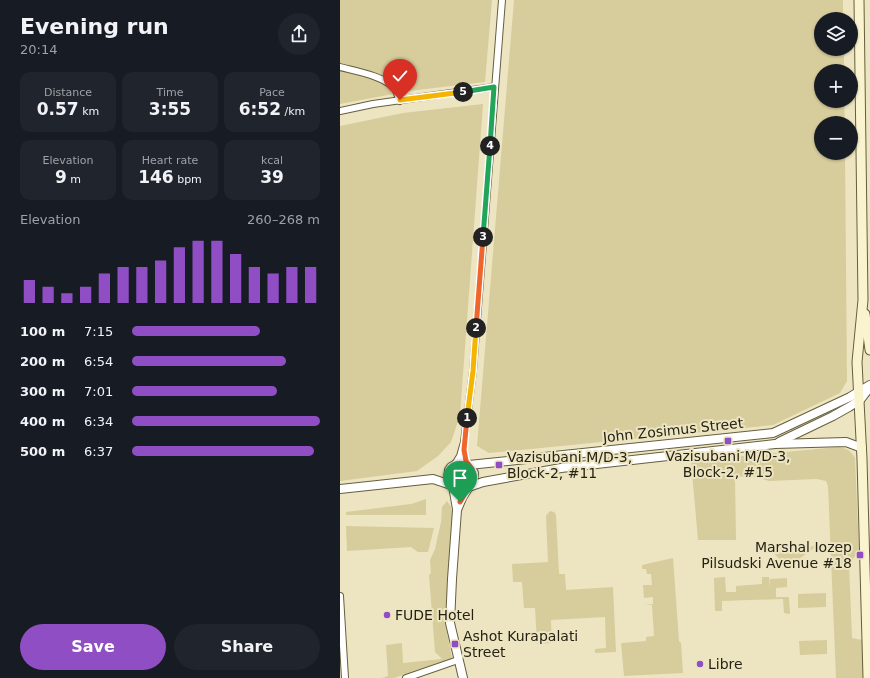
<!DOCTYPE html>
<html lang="en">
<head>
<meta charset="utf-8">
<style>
	:root { --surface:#171b24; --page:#20242c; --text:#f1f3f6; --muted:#9ea1a6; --accent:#8f4ec3 }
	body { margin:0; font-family:"DejaVu Sans",sans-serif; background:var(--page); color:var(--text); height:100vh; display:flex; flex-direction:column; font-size:15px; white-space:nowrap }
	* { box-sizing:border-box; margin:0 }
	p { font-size:13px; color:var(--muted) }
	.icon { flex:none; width:22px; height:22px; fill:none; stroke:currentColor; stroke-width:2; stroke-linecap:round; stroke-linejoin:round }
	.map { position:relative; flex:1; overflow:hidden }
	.side { display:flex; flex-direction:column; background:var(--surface); width:340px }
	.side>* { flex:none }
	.fabs { position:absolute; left:474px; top:12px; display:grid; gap:8px }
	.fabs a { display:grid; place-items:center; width:44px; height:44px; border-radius:50%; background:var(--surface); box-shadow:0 1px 3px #0004; font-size:20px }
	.pin { position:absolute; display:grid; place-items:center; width:34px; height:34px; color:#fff; margin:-41px -17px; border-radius:50% 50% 50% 0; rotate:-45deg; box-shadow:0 0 4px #0007 }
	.pin .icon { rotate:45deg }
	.km { position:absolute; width:20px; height:20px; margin:-10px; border-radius:50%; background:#222; color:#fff; font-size:11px; line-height:20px; text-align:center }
	.round { display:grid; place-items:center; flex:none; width:42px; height:42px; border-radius:21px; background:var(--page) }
	.head { display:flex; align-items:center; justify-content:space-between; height:68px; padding:0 20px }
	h1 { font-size:22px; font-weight:700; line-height:30px }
	.metrics { display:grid; grid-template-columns:repeat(3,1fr); gap:6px; height:68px; padding:4px 20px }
	.metrics div { display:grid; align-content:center; border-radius:10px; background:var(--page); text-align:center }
	.metrics b { font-size:17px; font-weight:700 }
	.metrics small { font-size:11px; font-weight:400 }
	.metrics p { font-size:11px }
	.chart { height:112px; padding:8px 20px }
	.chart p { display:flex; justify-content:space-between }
	.chart svg { width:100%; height:72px; margin-top:4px; stroke:var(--accent); stroke-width:6 }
	.button { display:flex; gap:8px; margin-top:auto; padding:8px 20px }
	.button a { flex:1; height:46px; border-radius:24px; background:var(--accent); color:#fff; font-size:16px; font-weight:700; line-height:46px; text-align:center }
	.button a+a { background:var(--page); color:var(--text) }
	ul { padding:0 20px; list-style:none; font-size:13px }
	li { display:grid; grid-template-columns:64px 48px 1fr; align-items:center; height:30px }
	li i { height:10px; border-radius:5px; background:var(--accent) }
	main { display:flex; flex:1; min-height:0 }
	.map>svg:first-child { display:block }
	.green { fill:#d7cc9b }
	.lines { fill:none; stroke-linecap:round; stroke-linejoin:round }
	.minor-casing { stroke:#655e3e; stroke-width:8 }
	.tertiary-casing { stroke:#655e3e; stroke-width:10 }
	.secondary-casing { stroke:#655e3e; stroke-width:11 }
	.minor { stroke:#fff; stroke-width:6 }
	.tertiary { stroke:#fff; stroke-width:8 }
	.secondary { stroke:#faf3cf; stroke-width:9 }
	.split-1-casing { stroke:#fff; stroke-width:8 }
	.split-2-casing { stroke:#fff; stroke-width:8 }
	.split-3-casing { stroke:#fff; stroke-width:8 }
	.split-4-casing { stroke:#fff; stroke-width:8 }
	.split-5-casing { stroke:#fff; stroke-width:8 }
	.split-6-casing { stroke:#fff; stroke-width:8 }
	.split-1 { stroke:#f0652b; stroke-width:5 }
	.split-2 { stroke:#f5b400; stroke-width:5 }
	.split-3 { stroke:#f0652b; stroke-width:5 }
	.split-4 { stroke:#22a559; stroke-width:5 }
	.split-5 { stroke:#22a559; stroke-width:5 }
	.split-6 { stroke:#f5b400; stroke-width:5 }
	.poi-dot { fill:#8f4ec3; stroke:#ede5c1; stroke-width:1.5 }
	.labels { text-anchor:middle; stroke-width:4; stroke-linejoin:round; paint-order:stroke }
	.street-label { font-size:14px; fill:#252214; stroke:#ede5c1 }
	.poi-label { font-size:14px; fill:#252214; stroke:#ede5c1; text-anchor:start }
</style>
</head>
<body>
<main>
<section class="side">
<div class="head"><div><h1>Evening run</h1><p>20:14</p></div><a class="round"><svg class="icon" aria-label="share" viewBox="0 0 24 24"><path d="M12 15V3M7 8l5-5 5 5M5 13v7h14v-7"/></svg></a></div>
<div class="metrics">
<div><p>Distance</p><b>0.57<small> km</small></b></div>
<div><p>Time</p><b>3:55</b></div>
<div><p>Pace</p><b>6:52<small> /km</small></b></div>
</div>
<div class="metrics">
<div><p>Elevation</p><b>9<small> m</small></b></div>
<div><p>Heart rate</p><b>146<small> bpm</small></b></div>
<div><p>kcal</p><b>39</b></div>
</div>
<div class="chart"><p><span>Elevation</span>260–268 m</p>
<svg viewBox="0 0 160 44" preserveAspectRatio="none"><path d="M5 44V30M15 44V34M25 44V38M35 44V34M45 44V26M55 44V22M65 44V22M75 44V18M85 44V10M95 44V6M105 44V6M115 44V14M125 44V22M135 44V26M145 44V22M155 44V22"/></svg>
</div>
<ul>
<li><b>100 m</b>7:15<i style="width:68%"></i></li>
<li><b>200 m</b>6:54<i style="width:82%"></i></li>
<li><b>300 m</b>7:01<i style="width:77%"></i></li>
<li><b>400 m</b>6:34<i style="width:100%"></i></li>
<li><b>500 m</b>6:37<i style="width:97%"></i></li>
</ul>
<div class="button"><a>Save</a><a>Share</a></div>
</section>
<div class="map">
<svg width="530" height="678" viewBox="0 0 530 678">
	<rect width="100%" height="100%" fill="#ede5c1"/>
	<!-- green -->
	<g class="green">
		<path d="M0,0H152L145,82L69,91L0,104Z"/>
		<path d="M174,0H503V19H481V49H504V71H481V101H504L505,123H481V153H505L507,381L500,393L433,425L149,453L137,446Z"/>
		<path d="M143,104L120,415L111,442L98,456L77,471L0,481V126L63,113Z"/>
		<path d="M498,447C507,448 511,451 515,458L519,551L509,564L512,638L522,640L524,678H496L488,486L486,481L477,479L429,481L411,476L395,477L396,540H358L351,461Z"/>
		<path d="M86,499V515H6V512L71,504Z"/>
		<path d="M107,501L111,507L113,518L107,607L103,609L104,618L112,658L54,678H42L48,676L46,645L62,643L63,663L102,659L95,652L89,575L91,573L90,560L95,549L101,522L102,507Z"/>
		<path d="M210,511L214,512L216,515L219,574H225L226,590L273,587L276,652L255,653V649L266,648L265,617L211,620L212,643L197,644L195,608H184L182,582H173L172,564L208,562L206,516Z"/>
		<path d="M6,526L94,528L88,552H78L71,547L7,551Z"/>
		<path d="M477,546L449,566L443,563L434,553L438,548Z"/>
		<path d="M333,558L339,641L341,643L343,673L284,676L281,643L306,641V637L314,636L312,605H304L313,604V597L304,598L303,585H312L311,574H307L306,569H302V565Z"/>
		<path d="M385,577L386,592H396V586L422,584V577H429L430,588V579L447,578V587L436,588V597H449L450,614L444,613L443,599L382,601V611H375L374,578Z"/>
		<path d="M486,593V607L458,608V594Z"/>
		<path d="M487,640V654L460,655L459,641Z"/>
	</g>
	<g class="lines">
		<defs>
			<g id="minor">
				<path d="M0,67C15,71 45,76 55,89C57,92 58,97 60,101"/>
				<path d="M0,111L33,104L154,87"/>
				<path d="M115,464L120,456L124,442L133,371L162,0"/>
				<path d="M0,596L5,678"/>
				<path d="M66,678L118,660"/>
			</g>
			<g id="tertiary">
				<path d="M439,442L493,416L509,407L520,400L530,387"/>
				<path d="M129,465L433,433L510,397L530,385"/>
				<path d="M113,486L117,509"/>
				<path d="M130,486L133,482L134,473L129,465L124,463H118L111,467L109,470L108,480L115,488L123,489L143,482L221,468L435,444L506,442L522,448"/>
				<path d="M0,489L93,479L111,485"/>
				<path d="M123,678L110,623L112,579L117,510L122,498L128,488"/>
			</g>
			<g id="secondary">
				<path d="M519,0L523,300L517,362L522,459L528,678"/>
				<path d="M525,314L530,350"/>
			</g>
		</defs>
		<!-- minor casing -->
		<use href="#minor" class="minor-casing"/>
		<!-- tertiary casing -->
		<use href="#tertiary" class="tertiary-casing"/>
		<!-- secondary casing -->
		<use href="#secondary" class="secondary-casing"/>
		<!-- minor -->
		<use href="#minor" class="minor"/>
		<!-- tertiary -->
		<use href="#tertiary" class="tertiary"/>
		<!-- secondary -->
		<use href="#secondary" class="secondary"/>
	</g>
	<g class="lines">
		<defs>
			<path id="split-1" d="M120,502L128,488L132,484L134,477L132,469L126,461L124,450L127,418"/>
			<path id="split-2" d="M127,418L133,371L136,328"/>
			<path id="split-3" d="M136,328L143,237"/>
			<path id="split-4" d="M143,237L150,146"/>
			<path id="split-5" d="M123,92L154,87L150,146"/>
			<path id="split-6" d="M60,100L123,92"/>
		</defs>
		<!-- split-1 casing -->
		<use href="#split-1" class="split-1-casing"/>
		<!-- split-2 casing -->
		<use href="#split-2" class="split-2-casing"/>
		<!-- split-3 casing -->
		<use href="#split-3" class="split-3-casing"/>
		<!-- split-4 casing -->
		<use href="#split-4" class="split-4-casing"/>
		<!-- split-5 casing -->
		<use href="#split-5" class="split-5-casing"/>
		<!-- split-6 casing -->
		<use href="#split-6" class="split-6-casing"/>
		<!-- split-1 -->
		<use href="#split-1" class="split-1"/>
		<!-- split-2 -->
		<use href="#split-2" class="split-2"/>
		<!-- split-3 -->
		<use href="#split-3" class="split-3"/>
		<!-- split-4 -->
		<use href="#split-4" class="split-4"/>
		<!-- split-5 -->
		<use href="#split-5" class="split-5"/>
		<!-- split-6 -->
		<use href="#split-6" class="split-6"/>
	</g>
	<!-- markers -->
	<g class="poi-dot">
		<rect x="384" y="437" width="8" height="8" rx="2"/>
		<rect x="155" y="461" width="8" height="8" rx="2"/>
		<rect x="516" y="551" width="8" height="8" rx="2"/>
		<circle cx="47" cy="615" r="4"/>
		<rect x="111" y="640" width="8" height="8" rx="2"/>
		<circle cx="360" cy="664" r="4"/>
	</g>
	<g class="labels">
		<!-- street labels -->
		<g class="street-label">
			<text transform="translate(333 430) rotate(-6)" y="5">John Zosimus Street</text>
		</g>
		<!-- poi labels -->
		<g class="poi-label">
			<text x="388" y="461" text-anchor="middle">Vazisubani M/D-3,<tspan x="388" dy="16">Block-2, #15</tspan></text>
			<text x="167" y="462">Vazisubani M/D-3,<tspan x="167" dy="16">Block-2, #11</tspan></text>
			<text x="512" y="552" text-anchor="end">Marshal Iozep<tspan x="512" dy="16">Pilsudski Avenue #18</tspan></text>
			<text x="55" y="620">FUDE Hotel</text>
			<text x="123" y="641">Ashot Kurapalati<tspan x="123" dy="16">Street</tspan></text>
			<text x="368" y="669">Libre</text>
		</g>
	</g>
</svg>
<div class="fabs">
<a><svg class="icon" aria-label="layers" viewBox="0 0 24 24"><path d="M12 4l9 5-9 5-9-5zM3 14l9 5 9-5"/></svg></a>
<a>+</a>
<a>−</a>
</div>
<div class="pin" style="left:120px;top:502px;background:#1e9e55"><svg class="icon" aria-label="arrive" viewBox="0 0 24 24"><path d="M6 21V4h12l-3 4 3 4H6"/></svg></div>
<div class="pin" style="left:60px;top:100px;background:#d93025"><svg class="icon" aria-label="check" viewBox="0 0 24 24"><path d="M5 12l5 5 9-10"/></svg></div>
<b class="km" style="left:127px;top:418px">1</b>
<b class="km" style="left:136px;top:328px">2</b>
<b class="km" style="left:143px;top:237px">3</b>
<b class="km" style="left:150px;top:146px">4</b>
<b class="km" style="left:123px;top:92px">5</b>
</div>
</main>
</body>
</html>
